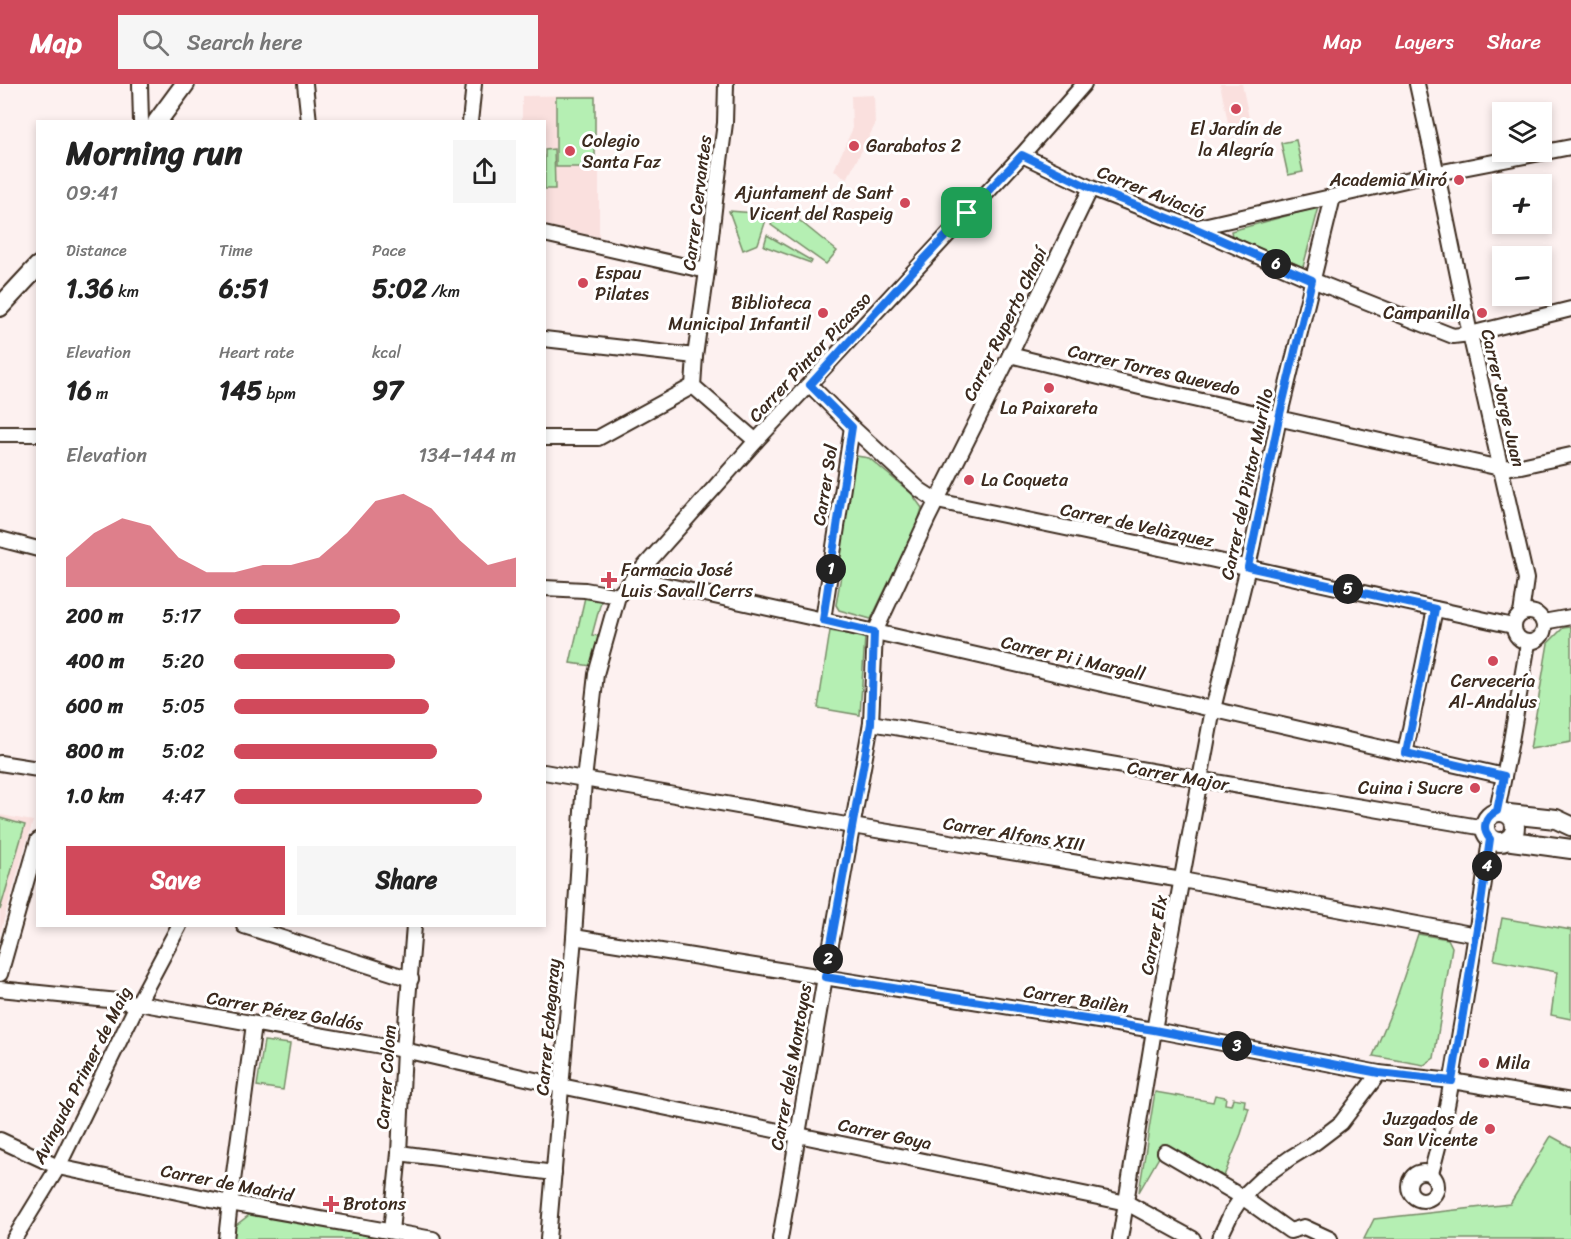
<!DOCTYPE html>
<html lang="en">
<head>
<meta charset="utf-8">
<style>
	:root { --surface:#fff; --page:#f6f6f6; --text:#222; --muted:#767676; --accent:#d1495b }
	body { margin:0; font-family:Sriracha,sans-serif; background:var(--page); color:var(--text); height:100vh; display:flex; flex-direction:column; font-size:22px; white-space:nowrap }
	* { box-sizing:border-box; margin:0 }
	p { font-size:20px; color:var(--muted) }
	.icon { flex:none; width:33px; height:33px; fill:none; stroke:currentColor; stroke-width:2; stroke-linecap:round; stroke-linejoin:round }
	.map { position:relative; flex:1; overflow:hidden }
	.details { position:absolute; left:36px; top:36px; width:510px; height:807px; display:flex; flex-direction:column; background:var(--surface); border-radius:0px; box-shadow:0 3px 9px #0003 }
	.details>* { flex:none }
	.fabs { position:absolute; left:1492px; top:18px; display:grid; gap:12px }
	.fabs a { display:grid; place-items:center; width:60px; height:60px; border-radius:0px; background:var(--surface); box-shadow:0 3px 9px #0003; font-size:30px }
	.pin { position:absolute; display:grid; place-items:center; width:51px; height:51px; color:#fff; margin:-26px; border-radius:12px; box-shadow:0 3px 9px #0006 }
	.km { position:absolute; width:30px; height:30px; margin:-15px; border-radius:50%; background:#222; color:#fff; font-size:16px; line-height:30px; text-align:center }
	.round { display:grid; place-items:center; flex:none; width:63px; height:63px; border-radius:0px; background:var(--page) }
	.summary { display:flex; align-items:center; justify-content:space-between; height:102px; padding:0 30px }
	h1 { font-size:33px; font-weight:800; line-height:45px }
	.metrics { display:grid; grid-template-columns:repeat(3,1fr); gap:9px; height:102px; padding:6px 30px }
	.metrics div { display:grid; align-content:center }
	.metrics b { font-size:26px; font-weight:800 }
	.metrics small { font-size:16px; font-weight:400 }
	.metrics p { font-size:16px }
	.chart { height:168px; padding:12px 30px }
	.chart p { display:flex; justify-content:space-between }
	.chart svg { width:100%; height:108px; margin-top:6px; fill:var(--accent); opacity:.7 }
	.button { display:flex; gap:12px; margin-top:auto; padding:12px 30px }
	.button a { flex:1; height:69px; border-radius:0px; background:var(--accent); color:#fff; font-size:24px; font-weight:800; line-height:69px; text-align:center }
	.button a+a { background:var(--page); color:var(--text) }
	ul { padding:0 30px; list-style:none; font-size:20px }
	li { display:grid; grid-template-columns:96px 72px 1fr; align-items:center; height:45px }
	li i { height:15px; border-radius:8px; background:var(--accent) }
	header { display:flex; align-items:center; gap:36px; box-sizing:border-box; height:84px; padding:0 30px; background:var(--accent); color:#fff }
	header strong { font-size:28px }
	nav { display:flex; gap:33px; margin-inline-start:auto; font-size:21px }
	.search { width:420px; height:54px; background:var(--page); display:flex; align-items:center; gap:15px; box-sizing:border-box; padding:0 21px; border-radius:0px; color:var(--muted); font-size:22px }
	.map>svg:first-child { display:block }
	.built { fill:#fae0de }
	.green { fill:#b5efb3; stroke:#788c68; stroke-width:1.5 }
	.lines { fill:none; stroke-linecap:round; stroke-linejoin:round }
	.street-casing { stroke:#3b2a1e; stroke-width:18 }
	.secondary-casing { stroke:#3b2a1e; stroke-width:22 }
	.street { stroke:#fff; stroke-width:14 }
	.secondary { stroke:#fff; stroke-width:18 }
	.route-casing { stroke:#fff; stroke-width:12 }
	.route { stroke:#1a73e8; stroke-width:8 }
	.poi-dot { fill:#d1495b; stroke:#fff; stroke-width:2 }
	.labels { text-anchor:middle; stroke-width:6; stroke-linejoin:round; paint-order:stroke }
	.poi-label { font-size:18px; fill:#3b2a1e; stroke:#fff; text-anchor:start }
	.street-label { font-size:18px; fill:#3b2a1e; stroke:#fff }
</style>
</head>
<body>
<header>
<strong>Map</strong>
<div class="search"><svg class="icon" aria-label="search" viewBox="0 0 24 24"><circle cx="10" cy="10" r="6"/><path d="M15 15l6 6"/></svg>Search here</div>
<nav><a>Map</a><a>Layers</a><a>Share</a></nav>
</header>
<div class="map">
<svg width="1571" height="1155" viewBox="0 0 1571 1155">
	<rect width="100%" height="100%" fill="#fdf1f0"/>
	<filter id="ink" filterUnits="userSpaceOnUse"><feTurbulence type="fractalNoise" baseFrequency=".0167" numOctaves="2"/><feDisplacementMap in="SourceGraphic" scale="12" xChannelSelector="R" yChannelSelector="G"/><feConvolveMatrix kernelMatrix="1 2 1 2 8 2 1 2 1" color-interpolation-filters="sRGB"/></filter>
	<g filter="url(#ink)">
		<!-- built -->
		<g class="built">
			<path d="M1220,0H1242L1250,39L1229,43Z"/>
			<path d="M596,11V85H599V153L545,141L544,38L522,37V12Z"/>
			<path d="M874,11L875,41L847,95L834,86L852,46L851,12Z"/>
			<path d="M0,731L33,737L0,849Z"/>
		</g>
		<!-- green -->
		<g class="green">
			<rect x="556" y="13" width="39" height="70"/>
			<path d="M1296,56L1303,88L1288,91L1281,59Z"/>
			<path d="M554,65L555,105H545V66Z"/>
			<path d="M1319,123L1303,183L1232,152L1231,147Z"/>
			<path d="M729,127L768,130L758,160L743,166Z"/>
			<path d="M776,132L795,133L837,167L826,180L771,141Z"/>
			<path d="M767,151L812,177L811,179L764,162Z"/>
			<path d="M850,371L869,374L912,410L922,424L918,438L871,535L839,526L836,521L843,479L834,476Z"/>
			<path d="M585,513L602,514L592,551L600,552L592,582L570,579Z"/>
			<path d="M1571,543V658L1530,665L1548,559L1563,544Z"/>
			<path d="M830,547L865,553L860,631L818,624Z"/>
			<path d="M0,734L25,741L0,826Z"/>
			<path d="M1502,834L1571,846V935L1551,931L1557,888L1494,876Z"/>
			<path d="M1418,850L1448,855L1452,863L1434,974L1424,981L1373,972L1395,919Z"/>
			<path d="M264,957L290,960L283,1006L257,1002Z"/>
			<path d="M1155,1008L1213,1018L1215,1011L1226,1013L1225,1020L1231,1021L1233,1014L1245,1016L1244,1023L1249,1024L1241,1050L1224,1092L1166,1061L1139,1108Z"/>
			<path d="M1551,1052L1571,1063V1155H1364L1374,1135L1510,1120Z"/>
			<path d="M253,1128L383,1152V1155H233L235,1142Z"/>
		</g>
		<g class="lines">
			<defs>
				<g id="street">
					<path d="M140,0L141,38"/>
					<path d="M305,0L309,38"/>
					<path d="M726,0L725,39L716,108L707,187L695,272L693,302L756,357"/>
					<path d="M1417,0L1441,109L1470,250L1526,495L1521,530"/>
					<path d="M470,38L474,0"/>
					<path d="M1022,71L1091,104L1194,144L1312,196L1453,252L1470,250L1571,225"/>
					<path d="M1194,144L1437,89L1571,63"/>
					<path d="M544,150L707,187"/>
					<path d="M544,255L695,272"/>
					<path d="M1010,271L1144,304L1500,384L1521,382L1571,371"/>
					<path d="M810,301L852,343L920,406L937,417L1128,457L1513,542"/>
					<path d="M0,350H38"/>
					<path d="M544,354H598L693,302"/>
					<path d="M0,455L38,465"/>
					<path d="M633,494L823,536L1504,692"/>
					<path d="M544,504L585,506L618,512"/>
					<circle cx="1529" cy="543" r="15"/>
					<path d="M823,536L852,343"/>
					<path d="M1543,538L1571,533"/>
					<path d="M871,639L1485,744"/>
					<path d="M1405,669L1435,525"/>
					<path d="M0,679L38,685"/>
					<path d="M544,688L852,742L1182,796L1476,851"/>
					<path d="M1497,727L1511,657L1528,559"/>
					<path d="M244,842L411,895"/>
					<path d="M574,853L1154,946L1379,989L1452,997L1571,1017"/>
					<path d="M0,890L38,756"/>
					<path d="M0,905L138,919L404,966L561,1002L1127,1119L1193,1155"/>
					<path d="M0,1056L58,1083L230,1119L433,1155"/>
					<path d="M1165,1068L1242,1113L1290,1147L1304,1143L1330,1155"/>
					<path d="M399,1069L554,1089"/>
					<circle cx="1423" cy="1102" r="14"/>
					<path d="M1431,1089C1446,1039 1453,987 1462,936C1472,876 1482,816 1490,755"/>
					<path d="M391,1147L399,1069L404,966L414,842"/>
					<path d="M14,1155L58,1083L138,919L179,842"/>
					<path d="M226,1155L230,1119L254,940"/>
					<path d="M548,1155L574,853L584,696L596,590L618,512L756,357L1022,71L1084,0"/>
					<path d="M780,1155L825,893L871,639L875,548L928,434L1010,271L1091,104"/>
					<path d="M1120,1155L1154,946L1213,625L1248,483L1279,334L1333,113"/>
					<path d="M1219,1155L1232,1128L1242,1113L1262,1094L1290,1074L1316,1058L1341,1039L1379,989"/>
				</g>
				<g id="secondary">
					<path d="M157,38L185,0"/>
					<path d="M0,223L38,182"/>
					<circle cx="1500" cy="743" r="15"/>
					<path d="M1509,730L1556,735L1571,742"/>
					<path d="M1509,755L1512,757L1571,765"/>
				</g>
			</defs>
			<!-- street casing -->
			<use href="#street" class="street-casing"/>
			<!-- secondary casing -->
			<use href="#secondary" class="secondary-casing"/>
			<!-- street -->
			<use href="#street" class="street"/>
			<!-- secondary -->
			<use href="#secondary" class="secondary"/>
		</g>
	</g>
	<g class="lines" filter="url(#ink)">
		<defs>
			<path id="route" d="M1022,71L1091,104L1194,144L1312,196L1279,334L1248,483L1435,525L1406,669L1504,692L1497,727C1485,733 1481,744 1490,755L1480,826L1452,997L1379,989L1154,946L825,893L871,639L874,548L823,536L852,343L810,301L913,187Z"/>
		</defs>
		<!-- route casing -->
		<use href="#route" class="route-casing"/>
		<!-- route -->
		<use href="#route" class="route"/>
	</g>
	<!-- markers -->
	<g class="poi-dot">
		<circle cx="1236" cy="25" r="6"/>
		<circle cx="854" cy="62" r="6"/>
		<circle cx="570" cy="67" r="6"/>
		<circle cx="1459" cy="96" r="6"/>
		<circle cx="905" cy="119" r="6"/>
		<circle cx="583" cy="199" r="6"/>
		<circle cx="823" cy="229" r="6"/>
		<circle cx="1482" cy="229" r="6"/>
		<circle cx="1049" cy="304" r="6"/>
		<circle cx="969" cy="396" r="6"/>
		<path d="M606 487h6v6h6v6h-6v6h-6v-6h-6v-6h6z"/>
		<circle cx="1493" cy="577" r="6"/>
		<circle cx="1475" cy="704" r="6"/>
		<circle cx="1484" cy="979" r="6"/>
		<circle cx="1490" cy="1045" r="6"/>
		<path d="M328 1111h6v6h6v6h-6v6h-6v-6h-6v-6h6z"/>
	</g>
	<g class="labels">
		<!-- poi labels -->
		<g class="poi-label">
			<text x="1236" y="51" text-anchor="middle">El Jardín de<tspan x="1236" dy="21">la Alegría</tspan></text>
			<text x="582" y="63">Colegio<tspan x="582" dy="21">Santa Faz</tspan></text>
			<text x="866" y="68">Garabatos 2</text>
			<text x="1447" y="102" text-anchor="end">Academia Miró</text>
			<text x="893" y="115" text-anchor="end">Ajuntament de Sant<tspan x="893" dy="21">Vicent del Raspeig</tspan></text>
			<text x="595" y="195">Espau<tspan x="595" dy="21">Pilates</tspan></text>
			<text x="811" y="225" text-anchor="end">Biblioteca<tspan x="811" dy="21">Municipal Infantil</tspan></text>
			<text x="1470" y="235" text-anchor="end">Campanilla</text>
			<text x="1049" y="330" text-anchor="middle">La Paixareta</text>
			<text x="981" y="402">La Coqueta</text>
			<text x="621" y="492">Farmacia José<tspan x="621" dy="21">Luis Savall Cerrs</tspan></text>
			<text x="1493" y="603" text-anchor="middle">Cervecería<tspan x="1493" dy="21">Al-Andalus</tspan></text>
			<text x="1463" y="710" text-anchor="end">Cuina i Sucre</text>
			<text x="1496" y="985">Mila</text>
			<text x="1478" y="1041" text-anchor="end">Juzgados de<tspan x="1478" dy="21">San Vicente</tspan></text>
			<text x="343" y="1126">Brotons</text>
		</g>
		<!-- street labels -->
		<g class="street-label">
			<text transform="translate(1151 108) rotate(22)" y="6">Carrer Aviació</text>
			<text transform="translate(697 119) rotate(-83)" y="6">Carrer Cervantes</text>
			<text transform="translate(1005 240) rotate(-64)" y="6">Carrer Ruperto Chapí</text>
			<text transform="translate(810 273) rotate(-47)" y="6">Carrer Pintor Picasso</text>
			<text transform="translate(1154 286) rotate(13)" y="6">Carrer Torres Quevedo</text>
			<text transform="translate(1503 314) rotate(77)" y="6">Carrer Jorge Juan</text>
			<text transform="translate(1247 400) rotate(-78)" y="6">Carrer del Pintor Murillo</text>
			<text transform="translate(825 401) rotate(-81)" y="6">Carrer Sol</text>
			<text transform="translate(1137 441) rotate(12)" y="6">Carrer de Velàzquez</text>
			<text transform="translate(1073 574) rotate(13)" y="6">Carrer Pi i Margall</text>
			<text transform="translate(1178 692) rotate(10)" y="6">Carrer Major</text>
			<text transform="translate(1014 750) rotate(9)" y="6">Carrer Alfons XIII</text>
			<text transform="translate(1154 851) rotate(-79)" y="6">Carrer Elx</text>
			<text transform="translate(1076 915) rotate(9)" y="6">Carrer Bailèn</text>
			<text transform="translate(285 927) rotate(10)" y="6">Carrer Pérez Galdós</text>
			<text transform="translate(548 943) rotate(-85)" y="6">Carrer Echegaray</text>
			<text transform="translate(791 983) rotate(-80)" y="6">Carrer dels Montoyos</text>
			<text transform="translate(82 991) rotate(-63)" y="6">Avinguda Primer de Maig</text>
			<text transform="translate(386 993) rotate(-86)" y="6">Carrer Colom</text>
			<text transform="translate(885 1050) rotate(12)" y="6">Carrer Goya</text>
			<text transform="translate(227 1099) rotate(11)" y="6">Carrer de Madrid</text>
		</g>
	</g>
</svg>
<div class="fabs">
<a><svg class="icon" aria-label="layers" viewBox="0 0 24 24"><path d="M12 4l9 5-9 5-9-5zM3 14l9 5 9-5"/></svg></a>
<a>+</a>
<a>−</a>
</div>
<div class="pin" style="left:967px;top:129px;background:#1e9e55"><svg class="icon" aria-label="arrive" viewBox="0 0 24 24"><path d="M6 21V4h12l-3 4 3 4H6"/></svg></div>
<b class="km" style="left:831px;top:485px">1</b>
<b class="km" style="left:828px;top:875px">2</b>
<b class="km" style="left:1237px;top:962px">3</b>
<b class="km" style="left:1487px;top:782px">4</b>
<b class="km" style="left:1348px;top:505px">5</b>
<b class="km" style="left:1276px;top:180px">6</b>
<section class="details">
<div class="summary"><div><h1>Morning run</h1><p>09:41</p></div><a class="round"><svg class="icon" aria-label="share" viewBox="0 0 24 24"><path d="M12 15V3M7 8l5-5 5 5M5 13v7h14v-7"/></svg></a></div>
<div class="metrics">
<div><p>Distance</p><b>1.36<small> km</small></b></div>
<div><p>Time</p><b>6:51</b></div>
<div><p>Pace</p><b>5:02<small> /km</small></b></div>
</div>
<div class="metrics">
<div><p>Elevation</p><b>16<small> m</small></b></div>
<div><p>Heart rate</p><b>145<small> bpm</small></b></div>
<div><p>kcal</p><b>97</b></div>
</div>
<div class="chart"><p><span>Elevation</span>134–144 m</p>
<svg viewBox="0 0 160 44" preserveAspectRatio="none"><path d="M0 44V32L10 22L20 16L30 19L40 32L50 38L60 38L70 35L80 35L90 32L100 22L110 9L120 6L130 12L140 25L150 35L160 32V44z"/></svg>
</div>
<ul>
<li><b>200 m</b>5:17<i style="width:59%"></i></li>
<li><b>400 m</b>5:20<i style="width:57%"></i></li>
<li><b>600 m</b>5:05<i style="width:69%"></i></li>
<li><b>800 m</b>5:02<i style="width:72%"></i></li>
<li><b>1.0 km</b>4:47<i style="width:88%"></i></li>
</ul>
<div class="button"><a>Save</a><a>Share</a></div>
</section>
</div>
</body>
</html>
